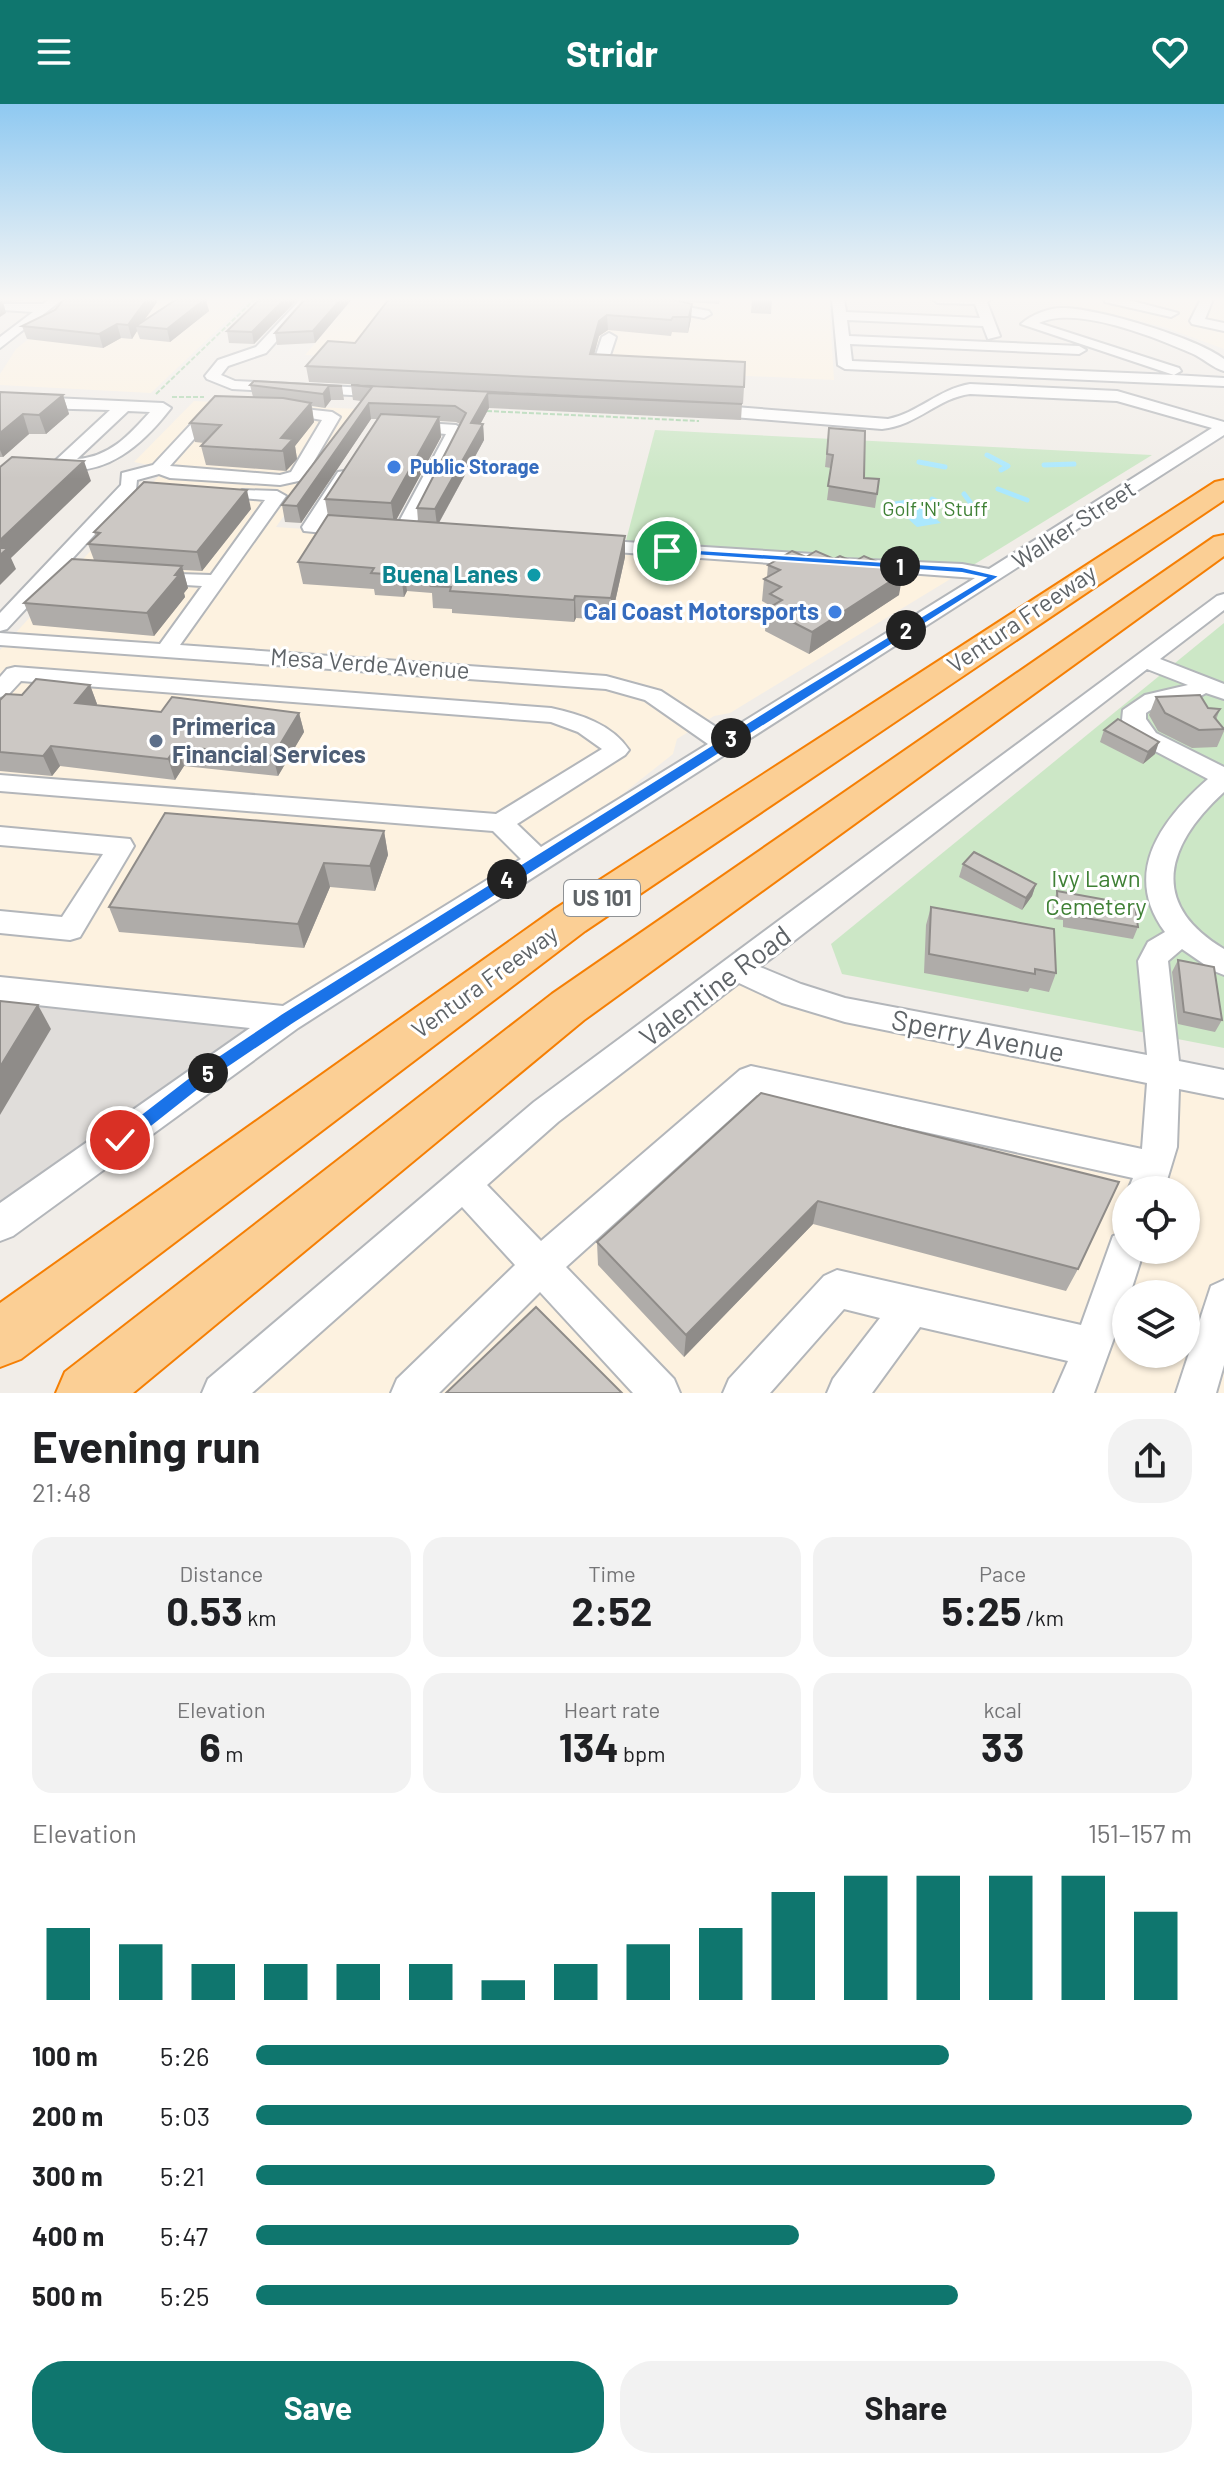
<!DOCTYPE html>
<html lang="en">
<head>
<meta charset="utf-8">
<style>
	:root { --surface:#fff; --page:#f2f2f2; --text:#202124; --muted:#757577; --accent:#0f766e }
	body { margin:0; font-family:Barlow,sans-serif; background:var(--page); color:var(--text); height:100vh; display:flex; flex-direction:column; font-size:30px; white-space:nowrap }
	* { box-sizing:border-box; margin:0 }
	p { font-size:26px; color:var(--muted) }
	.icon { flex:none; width:44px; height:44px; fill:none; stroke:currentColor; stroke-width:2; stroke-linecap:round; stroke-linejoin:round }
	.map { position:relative; height:1289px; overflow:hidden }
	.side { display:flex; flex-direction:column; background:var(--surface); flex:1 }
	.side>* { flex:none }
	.fabs { position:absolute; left:1112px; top:1072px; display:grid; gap:16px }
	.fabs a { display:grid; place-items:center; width:88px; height:88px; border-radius:50%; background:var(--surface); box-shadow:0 2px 6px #0004; font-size:40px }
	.pin { position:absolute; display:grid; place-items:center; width:68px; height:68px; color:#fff; margin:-34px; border:4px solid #fff; border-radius:50%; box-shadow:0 2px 8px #0007 }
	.km { position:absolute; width:40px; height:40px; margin:-20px; border-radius:50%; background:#222; color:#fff; font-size:22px; line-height:40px; text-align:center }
	.round { display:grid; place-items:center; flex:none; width:84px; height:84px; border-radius:32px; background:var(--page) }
	.head { display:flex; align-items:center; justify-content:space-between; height:136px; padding:0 32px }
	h1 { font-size:44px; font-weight:700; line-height:60px }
	.stats { display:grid; grid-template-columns:repeat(3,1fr); gap:12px; height:136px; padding:8px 32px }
	.stats div { display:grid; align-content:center; border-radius:20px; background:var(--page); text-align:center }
	.stats b { font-size:40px; font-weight:700 }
	.stats small { font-size:22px; font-weight:400 }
	.stats p { font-size:22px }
	.chart { height:224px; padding:16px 32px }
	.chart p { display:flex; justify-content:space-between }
	.chart svg { width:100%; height:144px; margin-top:8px; stroke:var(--accent); stroke-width:6 }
	.button { display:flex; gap:16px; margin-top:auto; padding:16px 32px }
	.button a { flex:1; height:92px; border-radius:32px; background:var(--accent); color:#fff; font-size:32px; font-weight:700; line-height:92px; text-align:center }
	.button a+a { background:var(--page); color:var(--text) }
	ul { padding:0 32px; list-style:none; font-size:26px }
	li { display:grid; grid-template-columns:128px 96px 1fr; align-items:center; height:60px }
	li i { height:20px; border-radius:10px; background:var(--accent) }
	header { display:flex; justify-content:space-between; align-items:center; height:104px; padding:0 32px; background:var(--accent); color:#fff; font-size:36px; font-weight:700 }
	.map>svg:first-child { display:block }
	.commercial { fill:#fdf2e0; fill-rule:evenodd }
	.industrial { fill:#e0ddda }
	.green { fill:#cce7c6 }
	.water { fill:#abe8fe }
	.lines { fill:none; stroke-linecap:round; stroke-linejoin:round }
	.stream { stroke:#abe8fe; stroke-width:5 }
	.minor-casing { stroke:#b3b6ba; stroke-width:4 }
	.highway-casing { stroke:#f57f04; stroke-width:4 }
	.path { stroke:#a5d2a9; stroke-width:2; stroke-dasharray:5 2; stroke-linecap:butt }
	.minor { fill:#fff; fill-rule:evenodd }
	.highway { fill:#fbcf95; fill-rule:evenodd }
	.wall { fill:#afaca9; fill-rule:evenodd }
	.shaded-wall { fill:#8f8c89 }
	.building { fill:#ccc8c4; stroke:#8f8c89; stroke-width:2 }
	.route { fill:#1a73e8; stroke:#fff; stroke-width:2 }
	.shop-dot { fill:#3f7fe0; stroke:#fff; stroke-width:3 }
	.culture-dot { fill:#0f9aa8; stroke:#fff; stroke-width:3 }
	.service-dot { fill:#5c6f8a; stroke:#fff; stroke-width:3 }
	.labels { text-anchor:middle; stroke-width:6; stroke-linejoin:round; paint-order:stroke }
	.far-shop-label { font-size:20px; font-weight:bold; fill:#366cbe; stroke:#fff; text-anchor:start }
	.far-park-label { font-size:20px; fill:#3f8035; stroke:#fff }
	.shield { fill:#fff; stroke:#8f9295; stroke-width:2 }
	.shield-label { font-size:22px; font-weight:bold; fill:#5f6468 }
	.street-label { font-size:24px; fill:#5f6468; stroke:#fff }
	.culture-label { font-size:24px; font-weight:bold; fill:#0d838f; stroke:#fff; text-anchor:end }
	.shop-label { font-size:24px; font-weight:bold; fill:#366cbe; stroke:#fff; text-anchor:end }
	.service-label { font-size:24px; font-weight:bold; fill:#4e5e75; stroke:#fff; text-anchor:start }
	.park-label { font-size:24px; fill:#3f8035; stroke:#fff }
	.near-street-label { font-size:28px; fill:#5f6468; stroke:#fff }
</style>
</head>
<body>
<header><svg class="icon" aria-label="menu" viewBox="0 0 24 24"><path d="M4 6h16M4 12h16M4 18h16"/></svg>Stridr<svg class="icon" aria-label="heart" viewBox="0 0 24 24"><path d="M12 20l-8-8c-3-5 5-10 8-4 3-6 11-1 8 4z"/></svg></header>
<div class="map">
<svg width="1224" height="1289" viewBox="0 0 1224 1289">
	<rect width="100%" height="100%" fill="#f1ede8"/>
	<!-- commercial -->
	<g class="commercial">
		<path d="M78,195H250L151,289L0,281V270L16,245Z"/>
		<path d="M353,195H829L834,276L305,251Z"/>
		<path d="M1046,195H1224V245L1164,223Z"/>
		<path d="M194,297L359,305L276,423L957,471L730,609L714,612L677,635L673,650L539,756L287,915L0,885V546L158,373L159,367L154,362L134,358Z"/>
		<path d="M738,866L765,879L1224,980V1289H222ZM1126,1086H1186V1146H1126ZM1126,1190H1186V1250H1126Z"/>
	</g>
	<!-- industrial -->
	<path class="industrial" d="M0,885L287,915L0,1120Z"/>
	<!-- green -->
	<g class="green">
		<path d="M655,326L1152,351L957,471L623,448Z"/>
		<path d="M1224,519V944L842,870L831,840Z"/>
	</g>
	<!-- water -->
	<path class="water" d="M912,395L941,419L917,423L890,398Z"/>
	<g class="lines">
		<!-- stream -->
		<g class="stream">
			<path d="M987,351L1008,362L1001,366"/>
			<path d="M919,358L945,363"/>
			<path d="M1044,361L1074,360"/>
			<path d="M998,385L1027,396"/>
			<path d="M932,395L967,412L970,411V398L964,390"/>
		</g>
		<defs>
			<g id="minor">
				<path d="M49,195H63L0,244V233L33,208L3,206V200H43Z"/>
				<path d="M301,195H314L266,249L228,262L221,271L235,277L385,285L390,287V293L232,285L207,275L205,272L218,256L256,243Z"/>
				<path d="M832,195H844L846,208L980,214L975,200L938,199L932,195H991L987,198L1000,232L988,235L983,222L847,216L849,232L1079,242L1086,246L1079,250L850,240L852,257L1174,271L1021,220C1031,211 1048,204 1062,204C1097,204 1197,234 1224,255V267C1213,264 1203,254 1191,249C1155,233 1075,201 1039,219L1179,264L1181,267L1174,271L1224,274V282L845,265L838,261Z"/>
				<path d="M1104,195H1125L1178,209L1171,213L1105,198Z"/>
				<path d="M1201,195H1213L1205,215L1224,219V227L1192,220L1190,217Z"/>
				<path d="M677,201L709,207L711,210L704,214L672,208L670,205Z"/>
				<path d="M609,229L616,233L608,257L601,261L596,260L594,257L602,233Z"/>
				<path d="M970,280L1117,287L1224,318V331L298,924L13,1132L0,1137V1099L250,924L0,897V873L283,902L521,755L493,727L0,687V671L496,710L602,645L578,628L551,618L21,577L8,591L0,593V573L7,565L15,563L551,604C579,610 612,620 629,646L625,651L517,720L541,743L708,640L645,596L606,585L0,541V529L160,540L202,482L153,479L146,477L143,473L146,469L211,471L265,396L242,394L239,390L242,386L277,387L286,392L180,541L606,572L661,587L725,629L975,474L853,465L846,463L843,459L846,455L962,460L989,465L1212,324L1117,297L970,290C938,294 918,321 882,325L709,311L701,306L709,301L888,315C918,309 939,285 970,280Z"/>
				<path d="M8,292L163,299L171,304C143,340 105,375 56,364L54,360L56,356L110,306L0,303V293ZM128,307L150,308C129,331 110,353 77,355Z"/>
				<path d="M213,300L218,302V308L170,362L280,371L291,368L322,316L276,308V302L332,308L340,313L303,376L280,381L170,374L159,370L137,376L136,386L7,525L0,527V509L121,381L122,369L153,361L208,302Z"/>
				<path d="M409,318L456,321L464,326L411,429L402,435L393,429L446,330L403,326L401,323Z"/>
				<path d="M344,367L353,372L323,418L354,420L363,426L354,432L304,427L302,423L338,368Z"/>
				<path d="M594,436L813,450L823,456L813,462L587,446L585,442L587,438Z"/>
				<path d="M1224,490V506L1160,555L1224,580V595L1206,589C1187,601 1164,596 1146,609V615L1156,629L1224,663V688C1167,740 1147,799 1224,845V871L1214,867L1182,845L1168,857L1179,957L1224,966V994L1179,985L1177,1043L1164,1086H1128L1133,1074L757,991L566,1163L674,1275L680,1289H633L540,1188L439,1289H391L397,1275L515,1161L462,1103L252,1289H202L208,1275L534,998L1217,492ZM1147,565L1188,581L1145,591L1123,606L1122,616L1140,639L1208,675C1162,715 1121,769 1165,828L1148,838L1138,857L1147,951L845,894L801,880L760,863ZM739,879L782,899L845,918L1147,979L1142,1045L751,962L740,966L541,1137L487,1081L558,1018Z"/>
				<path d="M0,723L130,735L134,742L80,833L70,836L0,829V807L62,813L103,750L0,741Z"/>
				<path d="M1126,1127V1146H1144L1130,1190H1126V1201L1094,1289H1054L1068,1257L920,1223L872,1289H827L833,1275L880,1214L844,1205L770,1289H723L729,1275L824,1172L837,1166L1081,1221L1113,1132Z"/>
				<path d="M1224,1176V1261L1216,1289H1176L1211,1182Z"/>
			</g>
			<g id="highway">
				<path d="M1224,376V396L585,827L21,1255L0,1263V1199L555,805L1215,378Z"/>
				<path d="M1224,431V452L584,916L133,1289H56L65,1268L552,890L1214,433Z"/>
			</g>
		</defs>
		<!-- minor casing -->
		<use href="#minor" class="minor-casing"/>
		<!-- highway casing -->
		<use href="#highway" class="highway-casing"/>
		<!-- path -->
		<g class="path">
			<path d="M156,290L255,195"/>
			<path d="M172,293H204"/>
			<path d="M487,307L699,317"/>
		</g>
		<!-- minor -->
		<use href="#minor" class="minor"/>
		<!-- highway -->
		<use href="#highway" class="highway"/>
	</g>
	<!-- wall -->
	<g class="wall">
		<path d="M0,195H26L23,197L3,198L6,209Z"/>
		<path d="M177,195H206L209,207L170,238L140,235L137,227L132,235L121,234L103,244L27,235L22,222L157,198L144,217Z"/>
		<path d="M260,195H298L254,240L229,239L227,227Z"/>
		<path d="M305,195H352L315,239L277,241L275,229Z"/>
		<path d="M389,195H720L719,200L686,198L692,200L691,215L688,229L672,228L671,232L608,226L599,232L594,250L744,283L743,300L309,278L306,262L355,239Z"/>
		<path d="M752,195H772L771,210L751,209Z"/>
		<path d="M250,281L342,282L344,296H331L325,304L312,302L314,318L295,342L297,355L286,367L206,361L201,342L204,339L195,338L190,319L253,293Z"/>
		<path d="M351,281L742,300L741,316L489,304L481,319L483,320L484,336L439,419L625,453L611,516L576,514L574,518L452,509V505L433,504L432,489L407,487L404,493L375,491L374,485L303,480L298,458L328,412L325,395L377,315H371L301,419L285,418L282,401L361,297L353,296ZM440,317L456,318L460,320L417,404L418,417L396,416L441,333Z"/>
		<path d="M0,288L63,291L69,310L46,330H29L3,353H0Z"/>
		<path d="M829,324L864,374L877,390L875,404L827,396L831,364L825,363Z"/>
		<path d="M251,405L202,467L183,466L188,484L184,489L185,493L154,532L33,521L24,499L94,456L88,440L96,433L94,428Z"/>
		<path d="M806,453L899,491L809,550L765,527L767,505L769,504V501L762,497L764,475L767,473L768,461Z"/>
		<path d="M90,581L97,600L96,602L161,608L299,609L304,628L278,672L184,662L175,676L60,662L52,672L0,667V596L22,591Z"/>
		<path d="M1156,593L1208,604L1220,605L1216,616L1224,624V627L1217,643L1192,644L1158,627L1149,611Z"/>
		<path d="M1104,626L1155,650L1143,660L1100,638Z"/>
		<path d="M384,727L388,751L375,787L330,783L304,844L119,828L109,803Z"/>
		<path d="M963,760L1036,780L1032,792L1022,806L959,773Z"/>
		<path d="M1057,787L1138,823L1133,835L1063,823V816L1054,815L1053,800Z"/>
		<path d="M931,803L1056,869L1049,888L1030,884L1028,888L924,869L926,821Z"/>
		<path d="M1178,856L1222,916L1215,928L1178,920L1172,868Z"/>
		<path d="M761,989L1078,1165L1066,1187L813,1120L684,1253L598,1161L597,1138Z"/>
	</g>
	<!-- shaded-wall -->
	<g class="shaded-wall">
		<path d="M0,195H2L6,209L0,213Z"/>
		<path d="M147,195H157V198L140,222H136L137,227L132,235L128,221Z"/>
		<path d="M205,195L209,207L170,238L167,225Z"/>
		<path d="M285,195H298L254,240L252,228Z"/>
		<path d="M341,195H352L315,239L313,227Z"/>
		<path d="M692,200L691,215L688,229L689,213Z"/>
		<path d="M607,211L608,226L599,232L590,266V250L599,217Z"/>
		<path d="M117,220L121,234L103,244L99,230Z"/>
		<path d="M329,282L331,296L325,304L323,290Z"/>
		<path d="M488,289L489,304L472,335L471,319Z"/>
		<path d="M63,291L69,310L46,330L39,311Z"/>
		<path d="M311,299L314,318L295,342L297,355L286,367L281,334Z"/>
		<path d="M369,299L371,315L301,419L297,402Z"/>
		<path d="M23,310L29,330L3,353L0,346V329Z"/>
		<path d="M439,313L441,333L394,420L391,399Z"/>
		<path d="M483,320L484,336L437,422L435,405Z"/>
		<path d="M84,357L91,377L11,454L16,465L0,481V436Z"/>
		<path d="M247,386L251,405L202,467L197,448Z"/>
		<path d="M625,432V453L611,516V494Z"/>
		<path d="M182,462L188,484L184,489L185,493L154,532L147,509Z"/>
		<path d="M404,465L407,487L404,493L401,471Z"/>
		<path d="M903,469L899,491L809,550L812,528Z"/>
		<path d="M575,492L576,514L574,518V496Z"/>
		<path d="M90,581L97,600L82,619L75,599Z"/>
		<path d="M299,609L304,628L278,672L273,652Z"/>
		<path d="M1159,638L1155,650L1143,660L1148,648Z"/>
		<path d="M51,642L60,662L52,672L43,652Z"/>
		<path d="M177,642L184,662L175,676L168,655Z"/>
		<path d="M384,727L388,751L375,787L370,762Z"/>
		<path d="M324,759L330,783L304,844L298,820Z"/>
		<path d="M1036,780L1032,792L1022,806L1026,794Z"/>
		<path d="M38,901L51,925L0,1011V963Z"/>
		<path d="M818,1097L813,1120L684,1253L686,1231Z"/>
	</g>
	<!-- building -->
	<g class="building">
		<path d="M64,195H147L128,221L117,220L99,230L22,222L55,206Z"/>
		<path d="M177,195H205L167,225L136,222Z"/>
		<path d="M260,195H285L252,228L227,227Z"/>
		<path d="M305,195H341L313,227L275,229Z"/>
		<path d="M389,195H671L692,200L689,213H673L671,216L607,211L599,217L590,250L745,258L744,283L306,262L328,237L355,239Z"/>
		<path d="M254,277L342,282H329L323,290L250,281Z"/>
		<path d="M351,281L742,300L488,289L471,319L483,320L435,405L417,404L466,309L455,302L369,299L297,402L282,401L372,283Z"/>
		<path d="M0,288L63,291L39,311L23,310L0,329Z"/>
		<path d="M215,292L283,294L311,299L281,334L293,335L282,347L201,342L221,321L190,319Z"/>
		<path d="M381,310L439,313L391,399L325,395Z"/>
		<path d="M829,324L865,327L864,374L879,375L877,390L828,382L833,351L827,350Z"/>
		<path d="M12,353L84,357L0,436V363Z"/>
		<path d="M144,378L247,386L197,448L88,440L100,429L94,428Z"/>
		<path d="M328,411L625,432L611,494L575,492L574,496L450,487L451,483L431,482L437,468L404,465L401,471L371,469L374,464L298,458Z"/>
		<path d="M0,444H8L0,451Z"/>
		<path d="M792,447L806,453L816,447L834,455L840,452L854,458L864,452L903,469L812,528L767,505L782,496L770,490L781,483L764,475L780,466L768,461Z"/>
		<path d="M72,455L182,462L175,471H179L147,509L24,499Z"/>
		<path d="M36,575L90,581L75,599L161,608L172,593L299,609L273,652L177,642L168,655L51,642L43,652L0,648V596L6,590L22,591Z"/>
		<path d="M1200,591L1208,604L1220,605L1214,613L1224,625L1199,626L1165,609L1156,593Z"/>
		<path d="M1118,615L1159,638L1148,648L1104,626Z"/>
		<path d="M165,709L384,727L370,762L324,759L298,820L109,803Z"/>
		<path d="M974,748L1036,780L1026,794L963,760Z"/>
		<path d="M1057,787L1135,801L1138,823L1068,811L1067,804L1058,803Z"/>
		<path d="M931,803L1054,825L1056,869L1035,865V870L929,850Z"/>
		<path d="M1178,856L1214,863L1222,916L1184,908Z"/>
		<path d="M0,897L38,901L0,963Z"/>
		<path d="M761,989L1119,1078L1078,1165L818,1097L686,1231L597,1138Z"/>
		<path d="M536,1203L622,1289H446Z"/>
	</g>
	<!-- sky -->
	<linearGradient id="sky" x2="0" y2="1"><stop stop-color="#8fc9f1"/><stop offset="0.52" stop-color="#f9f7f5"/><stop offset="1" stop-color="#f9f7f5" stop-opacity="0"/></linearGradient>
	<rect width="1224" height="375" fill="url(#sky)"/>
	<!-- route -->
	<path class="route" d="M667,444L962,463L1000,472L293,920L217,971L127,1042L120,1045L114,1042L111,1036L114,1031L205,961L281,910L795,589L985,474L962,469L663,449L662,447Z"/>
	<!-- markers -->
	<g class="shop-dot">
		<circle cx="394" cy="363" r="8"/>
		<circle cx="835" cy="508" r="8"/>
	</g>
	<circle class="culture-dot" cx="534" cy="471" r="8"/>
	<circle class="service-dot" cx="156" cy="637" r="8"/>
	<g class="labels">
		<!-- far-shop labels -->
		<g class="far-shop-label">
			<text x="410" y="370">Public Storage</text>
		</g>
		<!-- far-park labels -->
		<g class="far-park-label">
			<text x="935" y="412">Golf 'N' Stuff</text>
		</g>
		<!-- shield labels -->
		<rect class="shield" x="564" y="776" width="76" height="36" rx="6"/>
		<g class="shield-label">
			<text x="602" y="802">US 101</text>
		</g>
		<!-- street labels -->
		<g class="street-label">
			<text transform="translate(1074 421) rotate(-33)" y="8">Walker Street</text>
			<text transform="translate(1022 515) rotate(-34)" y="8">Ventura Freeway</text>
			<text transform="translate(370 560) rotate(4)" y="8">Mesa Verde Avenue</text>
			<text transform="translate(485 878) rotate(-36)" y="8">Ventura Freeway</text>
		</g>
		<!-- culture labels -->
		<g class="culture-label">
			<text x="518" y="479">Buena Lanes</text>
		</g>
		<!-- shop labels -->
		<g class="shop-label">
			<text x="819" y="516">Cal Coast Motorsports</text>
		</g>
		<!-- service labels -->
		<g class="service-label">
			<text x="172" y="631">Primerica<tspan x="172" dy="28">Financial Services</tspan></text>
		</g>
		<!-- park labels -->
		<g class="park-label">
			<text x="1096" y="783">Ivy Lawn<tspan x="1096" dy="28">Cemetery</tspan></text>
		</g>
		<!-- near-street labels -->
		<g class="near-street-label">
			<text transform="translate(715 882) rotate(-37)" y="10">Valentine Road</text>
			<text transform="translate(978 932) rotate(11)" y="10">Sperry Avenue</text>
		</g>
	</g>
</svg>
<div class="fabs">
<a><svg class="icon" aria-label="locate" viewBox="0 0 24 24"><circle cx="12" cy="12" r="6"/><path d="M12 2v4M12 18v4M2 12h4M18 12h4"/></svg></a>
<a><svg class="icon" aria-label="layers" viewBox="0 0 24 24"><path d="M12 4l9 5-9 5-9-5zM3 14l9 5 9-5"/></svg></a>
</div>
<div class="pin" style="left:667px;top:447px;background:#1e9e55"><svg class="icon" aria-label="arrive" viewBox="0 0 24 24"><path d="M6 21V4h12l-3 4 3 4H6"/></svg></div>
<div class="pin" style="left:120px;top:1036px;background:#d93025"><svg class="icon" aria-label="check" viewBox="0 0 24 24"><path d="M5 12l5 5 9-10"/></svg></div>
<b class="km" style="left:900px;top:462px">1</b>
<b class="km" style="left:906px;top:526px">2</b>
<b class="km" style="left:731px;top:634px">3</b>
<b class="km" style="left:507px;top:775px">4</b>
<b class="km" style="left:208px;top:969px">5</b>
</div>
<section class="side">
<div class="head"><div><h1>Evening run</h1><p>21:48</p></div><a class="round"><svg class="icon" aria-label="share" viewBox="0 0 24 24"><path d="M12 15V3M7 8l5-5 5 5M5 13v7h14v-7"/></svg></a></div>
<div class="stats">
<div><p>Distance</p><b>0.53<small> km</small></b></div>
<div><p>Time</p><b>2:52</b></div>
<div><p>Pace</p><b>5:25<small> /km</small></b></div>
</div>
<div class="stats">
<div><p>Elevation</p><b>6<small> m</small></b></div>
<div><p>Heart rate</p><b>134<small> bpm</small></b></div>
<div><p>kcal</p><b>33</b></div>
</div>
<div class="chart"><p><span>Elevation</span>151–157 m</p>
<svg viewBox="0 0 160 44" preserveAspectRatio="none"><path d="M5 44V22M15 44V27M25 44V33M35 44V33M45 44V33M55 44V33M65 44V38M75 44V33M85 44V27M95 44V22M105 44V11M115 44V6M125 44V6M135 44V6M145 44V6M155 44V17"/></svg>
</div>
<ul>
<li><b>100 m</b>5:26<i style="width:74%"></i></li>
<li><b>200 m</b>5:03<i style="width:100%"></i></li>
<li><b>300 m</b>5:21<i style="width:79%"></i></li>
<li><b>400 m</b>5:47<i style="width:58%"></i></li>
<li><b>500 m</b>5:25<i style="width:75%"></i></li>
</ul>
<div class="button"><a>Save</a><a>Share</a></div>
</section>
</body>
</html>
